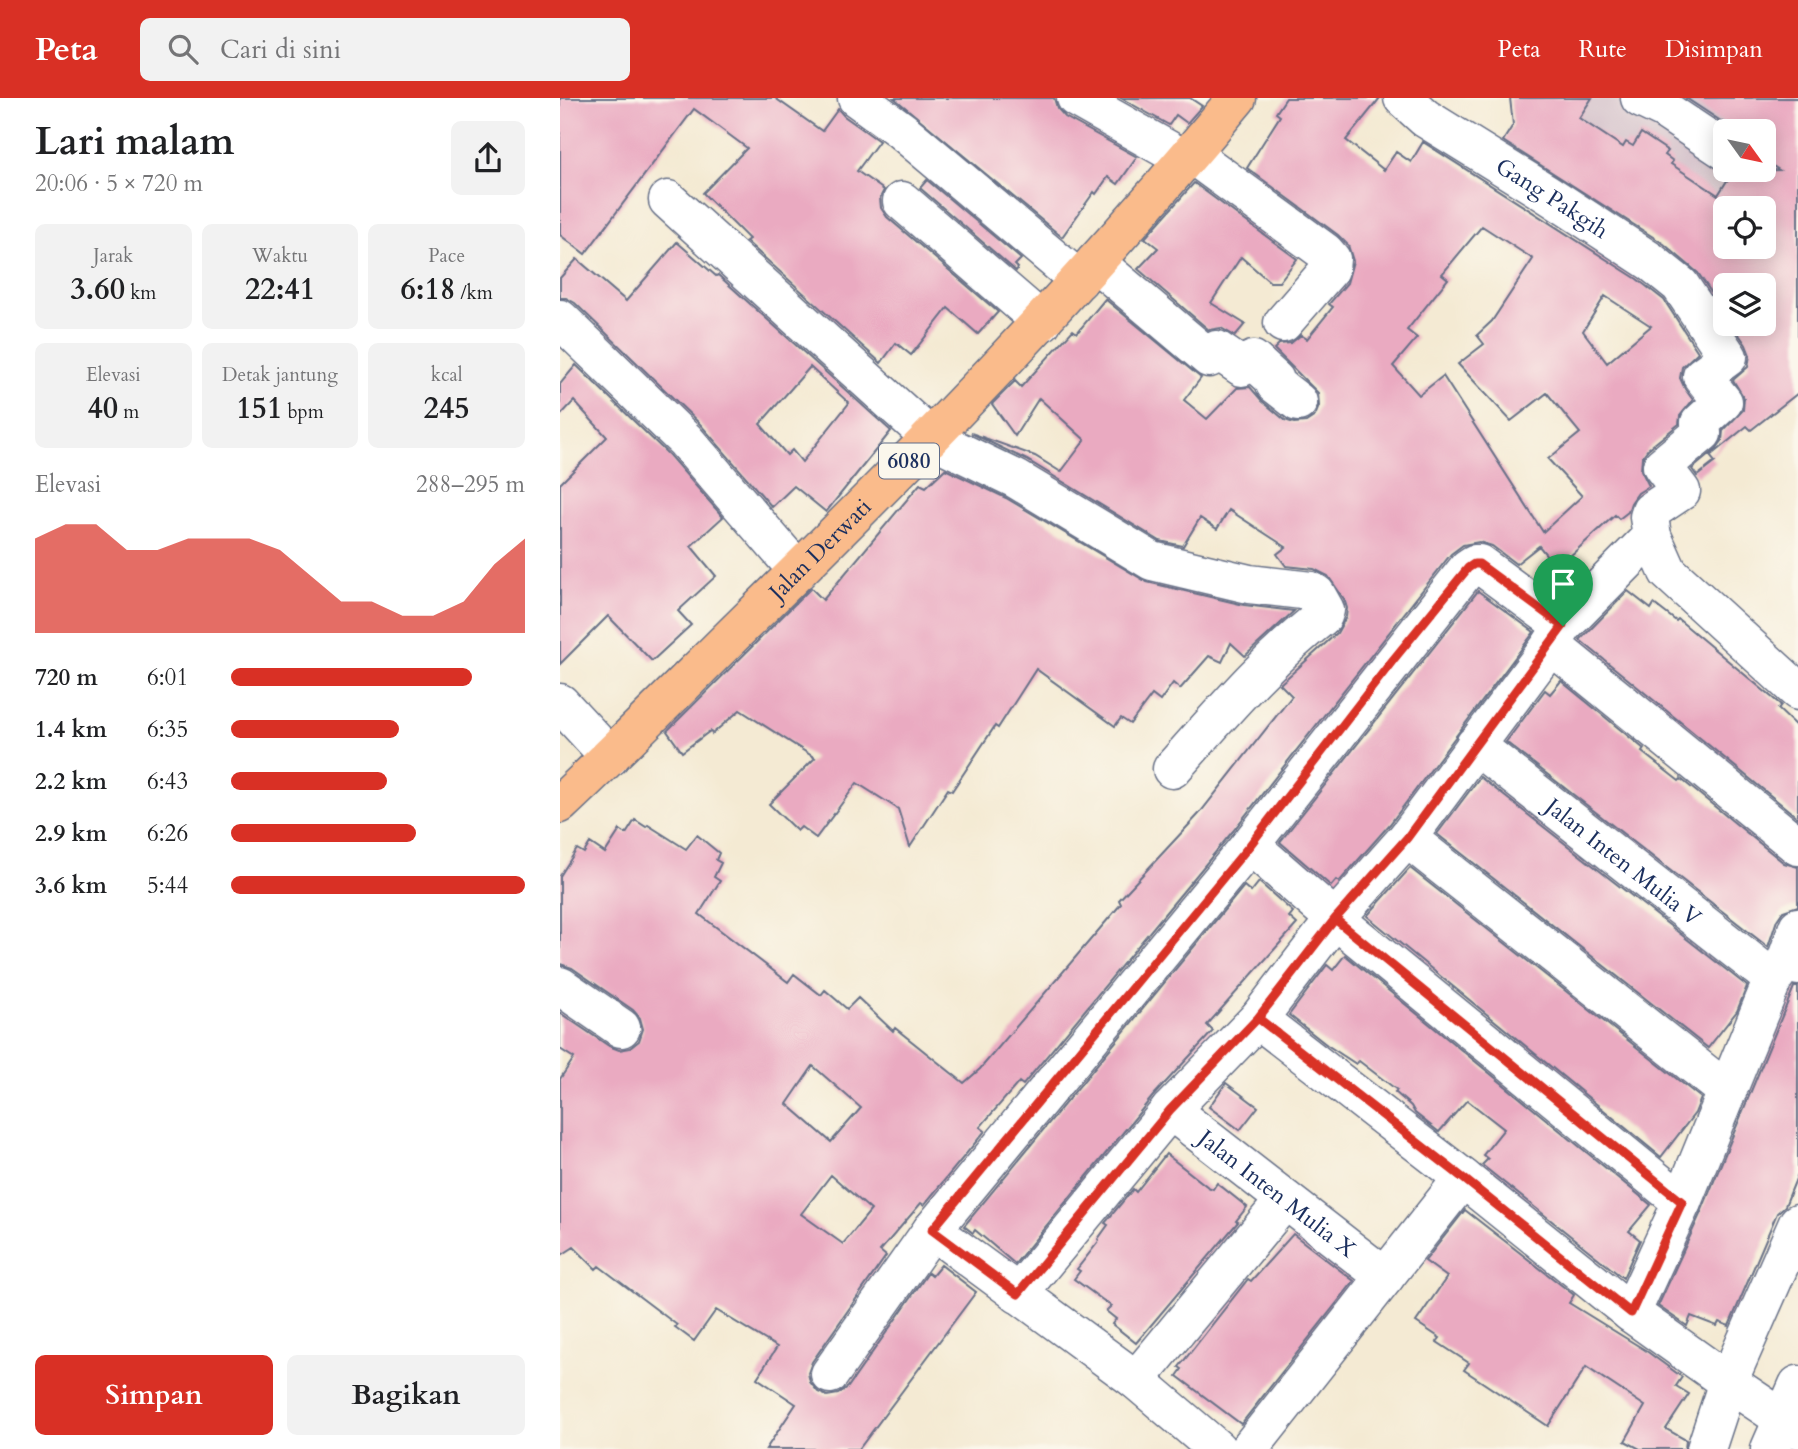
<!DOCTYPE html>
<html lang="id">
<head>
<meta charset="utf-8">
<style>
	:root { --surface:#fff; --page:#f2f2f2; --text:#202124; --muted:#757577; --accent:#d93025 }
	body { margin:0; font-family:Cardo,serif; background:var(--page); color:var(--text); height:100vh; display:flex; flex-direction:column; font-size:26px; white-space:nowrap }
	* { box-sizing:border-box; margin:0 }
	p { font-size:23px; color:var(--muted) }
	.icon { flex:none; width:38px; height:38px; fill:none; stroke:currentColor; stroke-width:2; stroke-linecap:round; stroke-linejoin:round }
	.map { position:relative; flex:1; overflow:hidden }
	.details { display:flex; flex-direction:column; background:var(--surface); width:560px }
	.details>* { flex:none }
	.needle { width:46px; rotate:123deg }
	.controls { position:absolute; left:1153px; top:21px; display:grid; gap:14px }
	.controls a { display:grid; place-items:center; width:63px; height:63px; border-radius:10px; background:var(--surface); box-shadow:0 4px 18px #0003; font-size:35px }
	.pin { position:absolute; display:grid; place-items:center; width:60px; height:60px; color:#fff; margin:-72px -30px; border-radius:50% 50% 50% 0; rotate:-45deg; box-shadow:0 0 7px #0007 }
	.pin .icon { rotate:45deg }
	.round { display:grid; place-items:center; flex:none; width:74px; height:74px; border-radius:10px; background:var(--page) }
	.head { display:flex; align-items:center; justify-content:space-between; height:119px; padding:0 35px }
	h1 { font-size:38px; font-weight:600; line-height:52px }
	.figures { display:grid; grid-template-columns:repeat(3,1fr); gap:10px; height:119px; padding:7px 35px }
	.figures div { display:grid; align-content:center; border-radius:10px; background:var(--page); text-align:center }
	.figures b { font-size:30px; font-weight:600 }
	.figures small { font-size:19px; font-weight:400 }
	.figures p { font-size:19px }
	.chart { height:196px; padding:14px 35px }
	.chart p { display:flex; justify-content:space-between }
	.chart svg { width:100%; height:126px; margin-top:7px; fill:var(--accent); opacity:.7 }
	.action { display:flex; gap:14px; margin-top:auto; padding:14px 35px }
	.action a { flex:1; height:80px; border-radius:10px; background:var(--accent); color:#fff; font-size:28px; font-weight:600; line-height:80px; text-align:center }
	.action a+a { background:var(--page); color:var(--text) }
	ul { padding:0 35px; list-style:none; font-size:23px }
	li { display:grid; grid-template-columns:112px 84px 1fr; align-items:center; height:52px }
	li i { height:18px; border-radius:9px; background:var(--accent) }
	header { display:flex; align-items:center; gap:42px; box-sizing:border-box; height:98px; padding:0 35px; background:var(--accent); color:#fff }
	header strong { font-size:33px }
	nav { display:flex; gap:38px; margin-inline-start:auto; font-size:24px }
	.search { width:490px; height:63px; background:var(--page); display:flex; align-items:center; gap:18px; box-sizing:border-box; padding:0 24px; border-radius:10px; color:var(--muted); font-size:26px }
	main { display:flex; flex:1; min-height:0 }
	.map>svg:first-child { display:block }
	.industrial { fill:#d1bdc8; fill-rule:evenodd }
	.building { fill:#eaaac1; fill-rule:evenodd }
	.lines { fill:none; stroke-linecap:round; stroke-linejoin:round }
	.minor-casing { stroke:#677087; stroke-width:41 }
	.major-casing { stroke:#677087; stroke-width:41 }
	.minor { stroke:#fff; stroke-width:38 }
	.major { stroke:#fabb8b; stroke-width:38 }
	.route-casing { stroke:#fff; stroke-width:14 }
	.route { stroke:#d93025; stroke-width:9 }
	.labels { text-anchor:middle; stroke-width:7; stroke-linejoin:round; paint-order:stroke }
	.shield { fill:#fbf7ec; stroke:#5e6b89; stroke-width:2 }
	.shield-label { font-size:21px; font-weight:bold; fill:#1b2f5e }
	.street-label { font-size:23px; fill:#1b2f5e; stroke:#fbf7ec }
</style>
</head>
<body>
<header>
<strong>Peta</strong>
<div class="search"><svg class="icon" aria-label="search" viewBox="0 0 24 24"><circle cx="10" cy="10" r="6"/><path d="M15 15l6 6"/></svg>Cari di sini</div>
<nav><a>Peta</a><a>Rute</a><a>Disimpan</a></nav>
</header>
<main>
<section class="details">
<div class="head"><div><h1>Lari malam</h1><p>20:06 · 5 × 720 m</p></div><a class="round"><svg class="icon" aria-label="share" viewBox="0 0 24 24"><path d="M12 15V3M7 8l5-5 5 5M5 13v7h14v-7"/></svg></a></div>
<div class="figures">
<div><p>Jarak</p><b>3.60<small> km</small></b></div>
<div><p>Waktu</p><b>22:41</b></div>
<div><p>Pace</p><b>6:18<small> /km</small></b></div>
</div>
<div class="figures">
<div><p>Elevasi</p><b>40<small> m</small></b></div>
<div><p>Detak jantung</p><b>151<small> bpm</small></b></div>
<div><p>kcal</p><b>245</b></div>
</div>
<div class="chart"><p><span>Elevasi</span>288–295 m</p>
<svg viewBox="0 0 160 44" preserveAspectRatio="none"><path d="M0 44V11L10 6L20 6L30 15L40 15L50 11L60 11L70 11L80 15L90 24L100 33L110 33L120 38L130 38L140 33L150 20L160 11V44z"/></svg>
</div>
<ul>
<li><b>720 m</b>6:01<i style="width:82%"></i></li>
<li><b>1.4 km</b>6:35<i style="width:57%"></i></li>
<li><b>2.2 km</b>6:43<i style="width:53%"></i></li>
<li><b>2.9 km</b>6:26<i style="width:63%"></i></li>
<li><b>3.6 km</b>5:44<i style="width:100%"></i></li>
</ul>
<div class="action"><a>Simpan</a><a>Bagikan</a></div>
</section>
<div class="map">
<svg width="1238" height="1351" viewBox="0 0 1238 1351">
	<rect width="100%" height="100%" fill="#fbf7ec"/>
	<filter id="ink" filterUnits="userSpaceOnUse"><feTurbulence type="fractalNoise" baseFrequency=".0143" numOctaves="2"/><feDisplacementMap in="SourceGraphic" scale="14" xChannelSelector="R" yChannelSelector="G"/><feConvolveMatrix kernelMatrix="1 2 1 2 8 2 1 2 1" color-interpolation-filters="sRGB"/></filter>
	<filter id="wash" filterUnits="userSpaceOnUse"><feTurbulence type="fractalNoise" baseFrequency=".00686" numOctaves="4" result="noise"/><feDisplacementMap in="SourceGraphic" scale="28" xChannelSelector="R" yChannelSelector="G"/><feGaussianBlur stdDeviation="1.57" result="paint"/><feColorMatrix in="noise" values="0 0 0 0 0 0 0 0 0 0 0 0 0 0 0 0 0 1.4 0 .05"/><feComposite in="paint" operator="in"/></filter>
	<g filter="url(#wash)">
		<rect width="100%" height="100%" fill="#f4ead3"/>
		<!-- industrial -->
		<path class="industrial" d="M980,0H1238V168L1201,149H1204V110H1166ZM1166,33H1204V72H1166Z"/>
		<g id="blocks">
			<!-- building -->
			<g class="building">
				<path d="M0,0H215L262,33L278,11L284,18L319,43L297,73L324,92L320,100L321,110L327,119L438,214L418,236L388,210L351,257L336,245L321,265L186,143L189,141L143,95L187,50L134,11L25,156L0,137Z"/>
				<path d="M334,0H494L497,10L505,19L577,59L558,86L548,79L536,96L534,94L502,139Z"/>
				<path d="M561,0H630L642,8L627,25L616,17L609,27Z"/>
				<path d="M726,0H820L786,42L824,72L836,54L851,64L863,44L1077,181L1104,202L1138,254L1122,269L1120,280L1125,291L1133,302L1120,318L1119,326L1088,351L1082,359L1081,372L1089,388L1078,395L1071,405L1068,414L1059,421L1055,417L997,470L979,448L956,466L932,448L919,444L903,447L891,456L673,733L463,987L459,984L420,1029L425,1033L364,1107L361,1105L320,1153L326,1158L252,1264L248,1275L250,1284L258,1294L267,1298L278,1296L288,1289L368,1175L372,1178L381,1167L416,1194L299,1351H206L236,1306L197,1280L217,1249L156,1212L134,1243L115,1229L117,1227L39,1168L36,1171L14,1149L0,1158V981L14,960L0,951V915L49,948L59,952L70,950L79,943L83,931L80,920L73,912L12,870L0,866V778L17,751L24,755L30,745L45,755L60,732L66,736L75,722L86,729L88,727L126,751L137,737L159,755L156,762L161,765L154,779L160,783L139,816L228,884L234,876L261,897L265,892L287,911L298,900L333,933L335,930L404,985L420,971L561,806L559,802L639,716L732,598L720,586L777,535L786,519L787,510L784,501L768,478L754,471L726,468L717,456L726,449L669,412L657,431L640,420L623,448L600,443L467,362L411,335L475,358L501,374L525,342L479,300L455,338L432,306L455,283L461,289L513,232L517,235L545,201L641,280L624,302L647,321L677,290L690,289L702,303L725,322L734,325L746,324L755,318L759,308L758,295L714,251L719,246L731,245L741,237L747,241L773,209L769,206L787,185L793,163L788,147L778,137L687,70L720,18L716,15ZM922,128L973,161L932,223L917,237L924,246L898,266L951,323L987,295L1020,335L988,361L1022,398L983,434L883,278L859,297L833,268L857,240L847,232L888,181L882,176ZM1045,198L1091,228L1047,265L1023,233ZM253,968L301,1010L271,1044L227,1006ZM271,1077L311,1112L283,1146L241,1116Z"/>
				<path d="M950,0H1032L1019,20L1063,49L1066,44L1073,48L1081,35L1108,53L1105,57L1113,63L1111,66L1158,97L1173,73L1219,72L1204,62V33H1176L1126,0H1238V295L1191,332L1187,328L1150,358L1155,364L1137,378L1132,371L1156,351L1162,343L1163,333L1183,312L1184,300L1173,282L1188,269L1190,257L1186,247L1172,226H1204V187H1166V216L1138,175L1104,146L943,43L953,27ZM1166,110H1204V149H1166Z"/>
				<path d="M367,82L461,161L455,167L458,170L456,173L360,90Z"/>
				<path d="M634,85L737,161L719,184H710L681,159L651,205L685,226L675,238L661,230L649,232L578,171L598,150L585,140Z"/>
				<path d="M117,144L156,178L158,177L331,333L266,414L234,388L212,409L140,326L15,205L6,200H0V180L17,161L66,203ZM250,269L289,305L242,364L232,352L227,357L200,326Z"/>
				<path d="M16,267L109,357L163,419L131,448L156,478L118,513L131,527L92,563L48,518L0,566V386L47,339L14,303L0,318V286Z"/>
				<path d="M385,371L446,400L587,484L684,507L734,513L685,558L671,545L662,564L649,558L620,591L613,585L600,603L592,597L570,626L561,620L555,628L476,571L438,630L435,628L392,693L388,691L350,749L338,711L297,685L256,740L241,729L237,733L209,706L255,660L180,612L152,636L150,633L122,654L107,633L251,490L263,502L360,386L366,389Z"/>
				<path d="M918,493L974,534L830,726L779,784L776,782L771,788L720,744Z"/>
				<path d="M1068,493L1091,511L1094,506L1116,523L1118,521L1221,607L1218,611L1238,630V720L1020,542Z"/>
				<path d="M1001,583L1084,651L1082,654L1119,683L1121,681L1224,765L1238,769V808L1223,813L1217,822L1208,849L946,644L985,592L990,596Z"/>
				<path d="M920,679L1187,888L1177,913L1148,950L877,736Z"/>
				<path d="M850,770L1141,1000L1135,1015L1101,1059L807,818Z"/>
				<path d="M699,784L733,814L729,819L737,826L647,927L653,933L593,998L455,1166L415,1132L413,1135L404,1128L684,788L691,794Z"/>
				<path d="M785,857L1091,1107L1069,1133L1080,1142L1063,1180L922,1067L928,1061L923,1057L944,1031L907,1002L879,1034L855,1015L851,1008L835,994L837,992L799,963L796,966L767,947L729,917L767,867L773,872Z"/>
				<path d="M1234,889H1238V1076L1225,1108L1217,1115L1169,1228L1159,1224L1157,1228L1131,1218L1127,1228L1098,1208L1142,1112Z"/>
				<path d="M666,985L698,1009L680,1032L649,1009Z"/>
				<path d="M606,1056L648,1089L653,1091L657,1085L687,1109L676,1123L678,1124L576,1245L552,1226L556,1221L546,1213L551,1208L514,1181L520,1173L517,1171L539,1143L538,1141L548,1127L545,1125L573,1091L576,1094Z"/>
				<path d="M905,1112L1014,1197L1009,1205L1085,1252L1122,1279L1116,1288L1129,1296L1106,1331L1126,1342L1125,1351H1080L1065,1343L1085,1308L1026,1269L988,1328L904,1272L909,1265L877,1244L880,1240L856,1224L887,1179L865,1163Z"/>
				<path d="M733,1136L794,1183L681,1326L617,1278L622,1271L619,1269L688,1181L691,1183Z"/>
			</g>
		</g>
	</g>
	<g filter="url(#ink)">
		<use href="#blocks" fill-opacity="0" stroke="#677087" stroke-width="2"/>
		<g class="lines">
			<defs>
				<g id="minor">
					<path d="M297,0L341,32L519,182"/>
					<path d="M516,0L626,62"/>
					<path id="s1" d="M843,0L865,20L986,95L1090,163L1120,187L1168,259L1142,278L1163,304L1140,325L1142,335L1102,368L1121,393L1091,413L1089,419L1092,438L1108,474L1238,593"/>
					<path d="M1080,0L1103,11L1166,53"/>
					<path d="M631,56L765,154L771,161L770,171L723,225"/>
					<path d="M108,102L371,340L456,381L592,463L689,486L751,493L756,496L765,512L763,518C705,563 661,616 612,671"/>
					<path d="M342,103L482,224"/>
					<path d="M535,164L649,260L657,252L682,269L693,262L715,282V286L738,304"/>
					<path d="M0,221L125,342L238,473"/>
					<path d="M1092,438L1003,528L991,547L847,740L775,821L698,921L903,1080L1071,1215L1168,1284L1238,1125"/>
					<path d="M991,547L1238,748"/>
					<path d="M0,605L50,659"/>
					<path id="s2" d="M915,647L1213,881"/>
					<path d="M847,740L1167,993"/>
					<path d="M690,747L775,821L1122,1104"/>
					<path d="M1238,829L1226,863L1238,868"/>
					<path d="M0,888L61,930"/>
					<path id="s3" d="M610,1012L825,1179"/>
					<path d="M372,1132L576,1282L657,1351"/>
					<path d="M458,1196L610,1012L698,921"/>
					<path d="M1071,1215L1122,1104L1213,881L1226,863"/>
					<path d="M270,1276L372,1132L690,747L908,470L914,466H919L1003,528"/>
					<path d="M576,1282L725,1102"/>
					<path d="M689,1351L903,1080"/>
					<path d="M1146,1351L1168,1284L1238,1331"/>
					<path d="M1210,1351L1238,1287"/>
				</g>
				<g id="major">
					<path id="s4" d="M0,706C63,647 124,585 185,525C357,357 524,185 677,0"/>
				</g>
			</defs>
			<!-- minor casing -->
			<use href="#minor" class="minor-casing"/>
			<!-- major casing -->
			<use href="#major" class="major-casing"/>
			<!-- minor -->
			<use href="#minor" class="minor"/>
			<!-- major -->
			<use href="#major" class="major"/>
		</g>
	</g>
	<g class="lines" filter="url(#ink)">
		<defs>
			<path id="route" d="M1003,528L919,466H914L908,470L833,562L690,747L372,1132L458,1196L610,1012L698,920L775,821L1122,1104L1071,1215L903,1080L698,920L775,821L847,740L1003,528"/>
		</defs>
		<!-- route casing -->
		<use href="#route" class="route-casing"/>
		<!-- route -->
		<use href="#route" class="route"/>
	</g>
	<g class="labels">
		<!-- shield labels -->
		<rect class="shield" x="319" y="345.5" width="60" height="35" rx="5"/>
		<g class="shield-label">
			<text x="349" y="370">6080</text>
		</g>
		<!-- street labels -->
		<g class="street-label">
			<text dy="8" stroke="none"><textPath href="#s1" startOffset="180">Gang Pakgih</textPath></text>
			<text dy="8" stroke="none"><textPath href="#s4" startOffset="364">Jalan Derwati</textPath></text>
			<text dy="8" stroke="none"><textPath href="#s2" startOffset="189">Jalan Inten Mulia V</textPath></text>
			<text dy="8" stroke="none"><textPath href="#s3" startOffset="136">Jalan Inten Mulia X</textPath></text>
		</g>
	</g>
</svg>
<div class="controls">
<a><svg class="needle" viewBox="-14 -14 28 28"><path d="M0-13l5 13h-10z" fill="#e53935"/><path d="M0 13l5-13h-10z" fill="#757577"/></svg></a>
<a><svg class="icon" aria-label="locate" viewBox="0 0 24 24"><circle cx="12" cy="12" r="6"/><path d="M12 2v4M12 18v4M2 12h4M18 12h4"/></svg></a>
<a><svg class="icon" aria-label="layers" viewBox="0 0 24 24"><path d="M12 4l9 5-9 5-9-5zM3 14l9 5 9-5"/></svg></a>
</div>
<div class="pin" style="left:1003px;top:528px;background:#1e9e55"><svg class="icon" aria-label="arrive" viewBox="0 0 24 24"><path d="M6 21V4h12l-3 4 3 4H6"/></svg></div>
</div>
</main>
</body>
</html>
